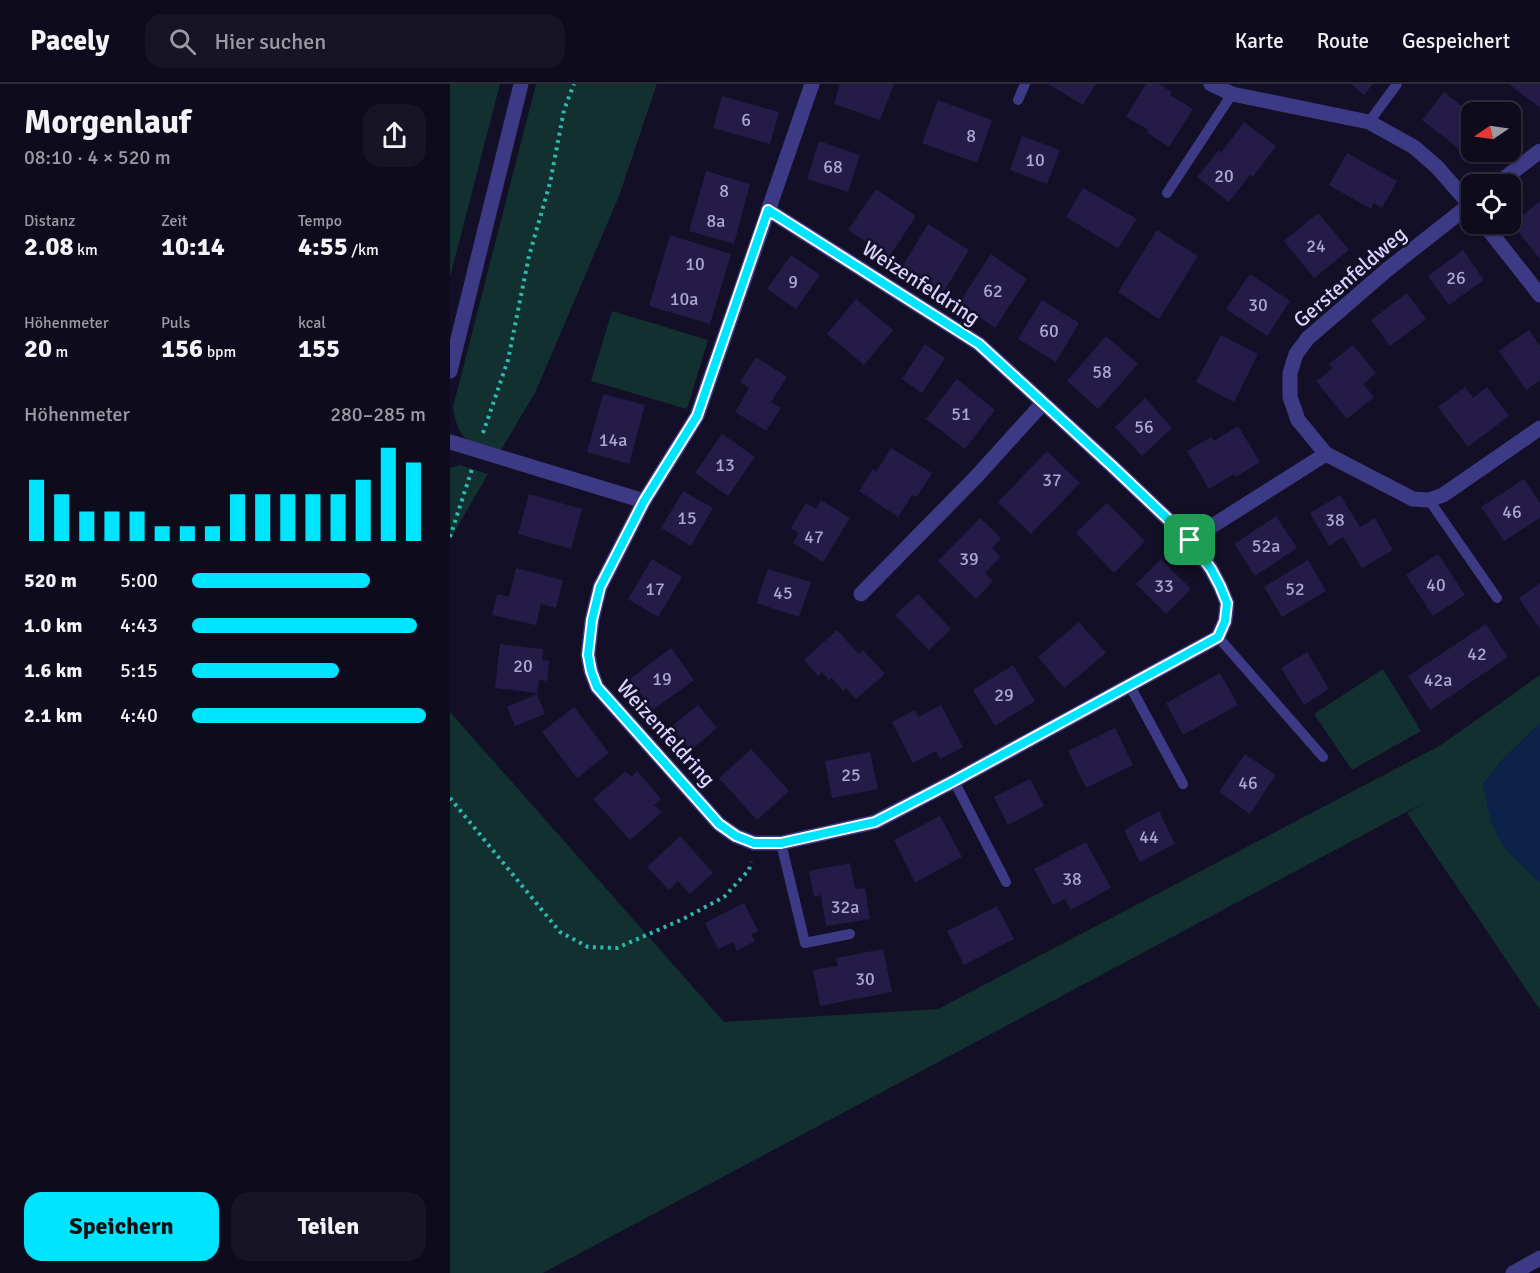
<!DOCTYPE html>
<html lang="de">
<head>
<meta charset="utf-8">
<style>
	:root { --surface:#0e0b1c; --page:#171425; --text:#f1f3f6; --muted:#9b9ba3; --line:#2e2b3b; --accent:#00e5ff }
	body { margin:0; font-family:Signika,sans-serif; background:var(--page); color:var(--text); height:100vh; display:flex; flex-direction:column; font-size:22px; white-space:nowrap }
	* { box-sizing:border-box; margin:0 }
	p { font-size:20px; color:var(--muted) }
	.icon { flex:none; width:33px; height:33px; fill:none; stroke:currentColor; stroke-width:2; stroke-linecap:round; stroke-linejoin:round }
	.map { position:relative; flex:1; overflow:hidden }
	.panel { display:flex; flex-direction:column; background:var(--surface); width:450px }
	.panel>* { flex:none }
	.needle { width:39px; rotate:257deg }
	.fabs { position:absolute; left:1011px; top:18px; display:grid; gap:12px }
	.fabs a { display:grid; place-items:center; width:60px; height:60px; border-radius:12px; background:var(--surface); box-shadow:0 2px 4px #0004,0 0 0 2px var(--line); font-size:30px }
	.pin { position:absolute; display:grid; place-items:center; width:51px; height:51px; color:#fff; margin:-26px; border-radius:12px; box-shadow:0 3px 9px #0006 }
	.round { display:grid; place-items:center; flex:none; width:63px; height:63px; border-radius:18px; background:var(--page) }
	.overview { display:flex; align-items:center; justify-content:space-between; height:102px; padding:0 24px }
	h1 { font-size:33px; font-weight:700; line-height:45px }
	.stats { display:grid; grid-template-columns:repeat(3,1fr); gap:9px; height:102px; padding:6px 24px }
	.stats div { display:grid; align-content:center }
	.stats b { font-size:26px; font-weight:700 }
	.stats small { font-size:16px; font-weight:400 }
	.stats p { font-size:16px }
	.chart { height:168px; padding:12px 24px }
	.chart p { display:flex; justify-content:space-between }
	.chart svg { width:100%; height:108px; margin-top:6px; stroke:var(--accent); stroke-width:6 }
	.primary-button { display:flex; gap:12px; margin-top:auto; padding:12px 24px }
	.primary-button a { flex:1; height:69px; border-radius:18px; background:var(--accent); color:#111; font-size:24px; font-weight:700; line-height:69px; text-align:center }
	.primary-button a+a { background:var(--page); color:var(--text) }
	ul { padding:0 24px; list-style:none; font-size:20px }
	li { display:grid; grid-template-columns:96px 72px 1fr; align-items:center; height:45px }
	li i { height:15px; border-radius:8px; background:var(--accent) }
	header { display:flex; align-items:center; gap:36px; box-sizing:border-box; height:84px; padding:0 30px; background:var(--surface); border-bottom:2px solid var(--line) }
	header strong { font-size:28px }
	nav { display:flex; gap:33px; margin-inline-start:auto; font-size:21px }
	.search { width:420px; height:54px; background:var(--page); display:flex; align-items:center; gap:15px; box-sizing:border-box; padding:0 21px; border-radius:18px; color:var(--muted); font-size:22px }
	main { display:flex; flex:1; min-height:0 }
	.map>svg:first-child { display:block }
	.green { fill:#12302f }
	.water { fill:#0c2248 }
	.building { fill:#241b47 }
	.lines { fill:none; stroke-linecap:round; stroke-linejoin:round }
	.path { stroke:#2fb8b0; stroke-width:4; stroke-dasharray:3 4.5; stroke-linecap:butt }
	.lane { stroke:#3d3a85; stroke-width:10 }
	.street { stroke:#3d3a85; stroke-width:15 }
	.route-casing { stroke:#fff; stroke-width:12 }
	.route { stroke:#00e5ff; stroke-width:8 }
	.labels { text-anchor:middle; stroke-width:5; stroke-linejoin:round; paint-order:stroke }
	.number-label { font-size:18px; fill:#aca6d1 }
	.street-label { font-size:21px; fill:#d9d4ff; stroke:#130f26 }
</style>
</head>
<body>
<header>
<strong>Pacely</strong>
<div class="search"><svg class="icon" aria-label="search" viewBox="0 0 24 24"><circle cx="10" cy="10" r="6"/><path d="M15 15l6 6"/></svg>Hier suchen</div>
<nav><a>Karte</a><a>Route</a><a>Gespeichert</a></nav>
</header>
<main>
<section class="panel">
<div class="overview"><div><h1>Morgenlauf</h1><p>08:10 · 4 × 520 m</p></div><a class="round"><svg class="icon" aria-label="share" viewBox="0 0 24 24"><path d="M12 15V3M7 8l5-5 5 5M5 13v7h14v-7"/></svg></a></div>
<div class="stats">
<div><p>Distanz</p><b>2.08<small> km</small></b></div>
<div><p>Zeit</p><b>10:14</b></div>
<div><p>Tempo</p><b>4:55<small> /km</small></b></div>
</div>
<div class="stats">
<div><p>Höhenmeter</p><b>20<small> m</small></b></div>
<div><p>Puls</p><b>156<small> bpm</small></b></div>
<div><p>kcal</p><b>155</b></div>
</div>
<div class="chart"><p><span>Höhenmeter</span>280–285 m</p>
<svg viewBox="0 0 160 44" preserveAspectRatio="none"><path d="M5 44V19M15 44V25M25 44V32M35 44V32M45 44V32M55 44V38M65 44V38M75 44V38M85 44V25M95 44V25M105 44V25M115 44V25M125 44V25M135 44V19M145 44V6M155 44V12"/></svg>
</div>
<ul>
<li><b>520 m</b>5:00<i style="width:76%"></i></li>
<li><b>1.0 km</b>4:43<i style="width:96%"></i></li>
<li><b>1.6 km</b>5:15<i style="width:63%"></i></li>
<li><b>2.1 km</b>4:40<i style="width:100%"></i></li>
</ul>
<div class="primary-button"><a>Speichern</a><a>Teilen</a></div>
</section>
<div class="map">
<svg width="1090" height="1189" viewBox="0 0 1090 1189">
	<rect width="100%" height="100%" fill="#130f26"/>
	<!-- green -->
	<g class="green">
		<path d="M0,0H50L0,193Z"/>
		<path d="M86,0H207L169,112L86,307L51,366C18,357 9,360 3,323Z"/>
		<path d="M162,227L258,256L237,325L141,297Z"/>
		<path d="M10,381L38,390L0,456V384Z"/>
		<path d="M933,585L971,647L902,686L864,630Z"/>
		<path d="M1090,591V639L1051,677L1033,700C1037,716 1039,735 1047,750C1056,769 1075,784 1090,799V926L957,729L977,717L93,1189H0V628L274,938L488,925L991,661Z"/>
	</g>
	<!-- water -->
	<path class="water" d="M1090,639V799C1075,784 1056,769 1047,750C1039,735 1036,716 1033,700L1051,677Z"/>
	<!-- building -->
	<g class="building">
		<path d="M390,0H444L430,36L384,20Z"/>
		<path d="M598,0H646L633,21Z"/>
		<path d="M696,0H709L722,8L720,11L743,25L719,63L696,48L699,46L676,33Z"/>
		<path d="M901,0H923L914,11Z"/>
		<path d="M1059,0H1090V24Z"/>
		<path d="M994,8L1022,30V68H1034L1026,78L972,36Z"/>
		<path d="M272,12L329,28L320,60L263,44Z"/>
		<path d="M488,16L542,36L527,79L472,59Z"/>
		<path d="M794,38L826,62L803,93L800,91L779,118L747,93L769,66L771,69Z"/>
		<path d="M572,52L610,66L597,100L560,86Z"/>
		<path d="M369,57L410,71L398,108L357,95Z"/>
		<path d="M897,69L947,97L932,124L924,119L921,125L879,101Z"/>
		<path d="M256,87L300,100L284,160L239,147Z"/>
		<path d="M633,104L687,135L668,164L616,133Z"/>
		<path d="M426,105L466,132L439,173L398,146Z"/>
		<path d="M1090,117V175L1062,140Z"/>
		<path d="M868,129L899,166L864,194L834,157Z"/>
		<path d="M478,140L519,166L493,209L452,183Z"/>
		<path d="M707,146L748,172L709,235L668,208Z"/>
		<path d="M220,151L281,170L260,240L199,222Z"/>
		<path d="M1013,166L1034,196L999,221L978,192Z"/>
		<path d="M541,170L577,195L545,244L509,219Z"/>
		<path d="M341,171L370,191L346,225L317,205Z"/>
		<path d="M800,190L840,217L817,252L776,225Z"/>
		<path d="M957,209L976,235L940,262L921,236Z"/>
		<path d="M406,215L443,246L414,281L377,250Z"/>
		<path d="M592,216L629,239L606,278L568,255Z"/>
		<path d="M1079,246L1090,262V296L1076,306L1049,267Z"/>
		<path d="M771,251L808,270L784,318L746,298Z"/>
		<path d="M656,252L688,280L648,325L617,297Z"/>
		<path d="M475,260L495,274L472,309L452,295Z"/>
		<path d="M903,261L926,289L913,300L924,313L897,335L866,297L883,284L879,280Z"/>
		<path d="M306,273L337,293L321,318L331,324L316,347L285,328L299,304L290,298Z"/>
		<path d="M507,295L545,326L515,365L476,335Z"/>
		<path d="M1015,303L1023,314L1037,303L1059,332L1018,363L988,323Z"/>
		<path d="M153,310L195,321L179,380L137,368Z"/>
		<path d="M695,314L722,344L692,372L665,343Z"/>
		<path d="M788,342L810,378L786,393L784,390L759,405L737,367L761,353L764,357Z"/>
		<path d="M272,350L305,373L278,412L245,389Z"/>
		<path d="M441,364L482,389L467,413L462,411L448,433L409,407L423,385L426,388Z"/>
		<path d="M597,367L630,399L581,450L548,418Z"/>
		<path d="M1074,395L1090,419V434L1054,457L1031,423Z"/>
		<path d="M233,407L263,424L241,462L211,444Z"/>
		<path d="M79,410L132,425L121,465L68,450Z"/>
		<path d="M890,411L910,443L925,434L943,466L912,484L893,453L879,462L860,429Z"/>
		<path d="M371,416L400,434L373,478L343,459L349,449L341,444L356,419L366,425Z"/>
		<path d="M657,419L695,457L664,489L626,449Z"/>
		<path d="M826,432L847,464L805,492L784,460Z"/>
		<path d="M530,434L551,454L542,464L550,473L535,489L543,497L526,515L488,477Z"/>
		<path d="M988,470L1015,511L983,532L956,491Z"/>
		<path d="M202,475L232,493L208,533L178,515Z"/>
		<path d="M711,475L741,505L716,530L686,500Z"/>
		<path d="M858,476L876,507L832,533L814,503Z"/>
		<path d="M66,484L113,496L106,524L91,520L86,541L42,531L47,510L59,513Z"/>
		<path d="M318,485L361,498L349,533L306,519Z"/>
		<path d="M1090,499V545L1069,514Z"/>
		<path d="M468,510L501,545L479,566L445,531Z"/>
		<path d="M629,538L656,569L614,604L588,573Z"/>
		<path d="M1036,540L1058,573L980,626L958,592Z"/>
		<path d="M387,546L409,570L413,566L435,590L406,615L396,604L393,607L382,594L379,596L372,588L368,592L354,576Z"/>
		<path d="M50,560L93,565L92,576L99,577L97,597L89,596L87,609L45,604Z"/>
		<path d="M221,564L244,596L203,626L180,595Z"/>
		<path d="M857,568L879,605L854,621L831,584Z"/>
		<path d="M563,581L585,617L545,642L523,606Z"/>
		<path d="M770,589L788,621L733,651L716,619Z"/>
		<path d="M87,610L95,630L65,642L57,623Z"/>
		<path d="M248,621L267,644L241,666L221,643Z"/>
		<path d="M491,621L513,663L490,675L486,667L463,679L442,638L465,626L468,633Z"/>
		<path d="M124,623L159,669L127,694L92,648Z"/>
		<path d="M665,644L683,681L636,704L618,667Z"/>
		<path d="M301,665L339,707L307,736L269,694Z"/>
		<path d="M420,668L428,705L382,714L375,677Z"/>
		<path d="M795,670L826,691L800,730L769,708Z"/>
		<path d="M176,687L181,693L187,687L211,715L204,721L212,728L180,756L143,715Z"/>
		<path d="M580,695L594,722L558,741L544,713Z"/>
		<path d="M709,727L725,760L690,778L674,746Z"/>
		<path d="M490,732L512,773L465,799L444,756Z"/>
		<path d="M230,752L263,789L240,810L228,797L219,806L197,783Z"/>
		<path d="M636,758L661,804L621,826L615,815L603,821L584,785Z"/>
		<path d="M400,779L405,805L415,804L420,835L376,842L371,811L364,813L359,787Z"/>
		<path d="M294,819L308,847L301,850L305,857L287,867L283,858L268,865L255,839Z"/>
		<path d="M547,822L564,855L514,881L497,847Z"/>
		<path d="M433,865L442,908L370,922L363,886L388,882L386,874Z"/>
	</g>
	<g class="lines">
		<!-- path -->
		<g class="path">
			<path d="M33,349L58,276L79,172L100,99L114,26L124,0"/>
			<path d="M0,453L22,385"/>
			<path d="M0,714L110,848L138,863L167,864L233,835L274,813L299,786L301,778"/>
		</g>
		<!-- lane -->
		<g class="lane">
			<path d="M568,16L575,0"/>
			<path d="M919,38L947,0"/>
			<path d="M717,109L782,10"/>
			<path d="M979,416L1047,514"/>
			<path d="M768,553L873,673"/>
			<path d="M680,602L733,700"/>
			<path d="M504,697L556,798"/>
			<path d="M331,759L355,859L400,850"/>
		</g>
		<!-- street -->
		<g class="street">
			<path d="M761,0L782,10L919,38L964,63L987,83L1022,123"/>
			<path d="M1047,100L1090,67"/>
			<path d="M1022,119L938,185L858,254L846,270L840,289V313L848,336L876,370L963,415L979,416L993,411L1090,344"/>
			<path d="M318,126L529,260L662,382L740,456L761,485L770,502L777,519L775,537L768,553L504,697L425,738L331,759H304L286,752L269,740L147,603L141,587L138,571L142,536L150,503L194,417L247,332L362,0"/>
			<path d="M1034,140L1090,211"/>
			<path d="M0,287L71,0"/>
			<path d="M0,358L194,417"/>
			<path d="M740,456L876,370"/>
			<path d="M411,510L526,393L593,319"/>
			<path d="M1063,1189L1090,1174"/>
		</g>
	</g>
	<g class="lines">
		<defs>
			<path id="route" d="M318,126L529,260L662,382L740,456L761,485L770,502L777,519L775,537L768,553L504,697L425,738L331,759H304L286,752L269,740L147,603L141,587L138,571L142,536L150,503L194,417L247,332Z"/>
		</defs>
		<!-- route casing -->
		<use href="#route" class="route-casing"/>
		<!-- route -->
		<use href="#route" class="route"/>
	</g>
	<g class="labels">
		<!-- number labels -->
		<g class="number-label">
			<text x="296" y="42">6</text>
			<text x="521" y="58">8</text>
			<text x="585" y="82">10</text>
			<text x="383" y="89">68</text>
			<text x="774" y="98">20</text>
			<text x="274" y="113">8</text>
			<text x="266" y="143">8a</text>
			<text x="866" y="168">24</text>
			<text x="245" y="186">10</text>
			<text x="1006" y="200">26</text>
			<text x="343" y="204">9</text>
			<text x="543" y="213">62</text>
			<text x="234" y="221">10a</text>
			<text x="808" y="227">30</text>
			<text x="599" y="253">60</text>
			<text x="652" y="294">58</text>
			<text x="511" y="336">51</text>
			<text x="694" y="349">56</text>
			<text x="163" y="362">14a</text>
			<text x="275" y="387">13</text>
			<text x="602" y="402">37</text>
			<text x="1062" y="434">46</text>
			<text x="237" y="440">15</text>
			<text x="885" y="442">38</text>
			<text x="364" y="459">47</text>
			<text x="816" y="468">52a</text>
			<text x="519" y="481">39</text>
			<text x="986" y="507">40</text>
			<text x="714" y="508">33</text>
			<text x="205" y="511">17</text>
			<text x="845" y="511">52</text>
			<text x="333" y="515">45</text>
			<text x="1027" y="576">42</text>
			<text x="73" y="588">20</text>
			<text x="212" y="601">19</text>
			<text x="988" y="602">42a</text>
			<text x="554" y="617">29</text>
			<text x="401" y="697">25</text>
			<text x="798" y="705">46</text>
			<text x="699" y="759">44</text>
			<text x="622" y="801">38</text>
			<text x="395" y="829">32a</text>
			<text x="415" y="901">30</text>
		</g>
		<!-- street labels -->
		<g class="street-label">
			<text transform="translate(900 193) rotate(-41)" y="7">Gerstenfeldweg</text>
			<text transform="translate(471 199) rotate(33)" y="7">Weizenfeldring</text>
			<text transform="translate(216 649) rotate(48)" y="7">Weizenfeldring</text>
		</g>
	</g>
</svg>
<div class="fabs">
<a><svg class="needle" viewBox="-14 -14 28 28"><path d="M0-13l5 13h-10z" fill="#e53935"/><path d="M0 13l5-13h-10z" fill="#9b9ba3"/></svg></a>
<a><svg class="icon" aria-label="locate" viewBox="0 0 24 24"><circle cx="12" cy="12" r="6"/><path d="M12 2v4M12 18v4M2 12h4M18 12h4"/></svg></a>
</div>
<div class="pin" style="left:740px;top:456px;background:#1e9e55"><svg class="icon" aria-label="arrive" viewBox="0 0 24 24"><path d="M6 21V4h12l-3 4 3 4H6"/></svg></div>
</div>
</main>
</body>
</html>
